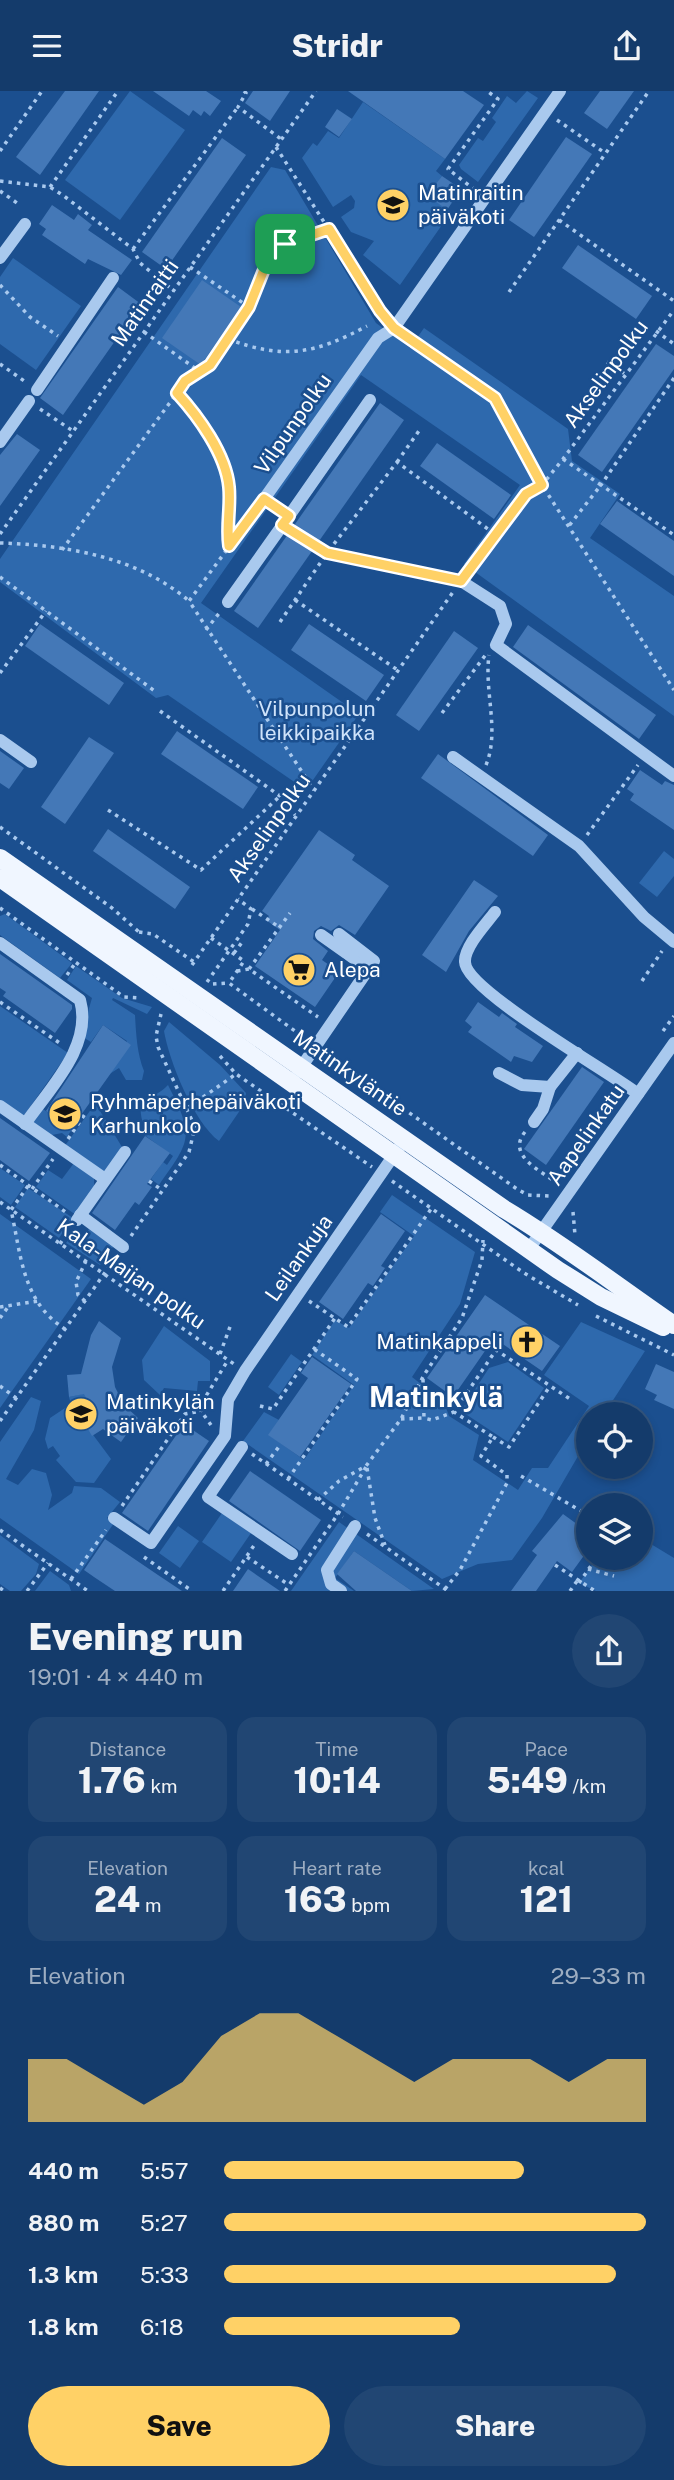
<!DOCTYPE html>
<html lang="en">
<head>
<meta charset="utf-8">
<style>
	:root { --surface:#143b6b; --page:#214673; --text:#f1f3f6; --muted:#9dadc1; --line:#33557e; --accent:#ffd166 }
	body { margin:0; font-family:"Public Sans",sans-serif; background:var(--page); color:var(--text); height:100vh; display:flex; flex-direction:column; font-size:26px; white-space:nowrap }
	* { box-sizing:border-box; margin:0 }
	p { font-size:23px; color:var(--muted) }
	.icon { flex:none; width:38px; height:38px; fill:none; stroke:currentColor; stroke-width:2; stroke-linecap:round; stroke-linejoin:round }
	.map { position:relative; height:1500px; overflow:hidden }
	.details { display:flex; flex-direction:column; background:var(--surface); flex:1 }
	.details>* { flex:none }
	.fabs { position:absolute; left:576px; top:1311px; display:grid; gap:14px }
	.fabs a { display:grid; place-items:center; width:77px; height:77px; border-radius:50%; background:var(--surface); box-shadow:0 4px 10px #0003,0 0 0 2px var(--line); font-size:35px }
	.pin { position:absolute; display:grid; place-items:center; width:60px; height:60px; color:#fff; margin:-30px; border-radius:14px; box-shadow:0 4px 10px #0006 }
	.round { display:grid; place-items:center; flex:none; width:74px; height:74px; border-radius:37px; background:var(--page) }
	.headline { display:flex; align-items:center; justify-content:space-between; height:119px; padding:0 28px }
	h1 { font-size:38px; font-weight:800; line-height:52px }
	.stats { display:grid; grid-template-columns:repeat(3,1fr); gap:10px; height:119px; padding:7px 28px }
	.stats div { display:grid; align-content:center; border-radius:18px; background:var(--page); text-align:center }
	.stats b { font-size:35px; font-weight:800 }
	.stats small { font-size:19px; font-weight:400 }
	.stats p { font-size:19px }
	.chart { height:196px; padding:14px 28px }
	.chart p { display:flex; justify-content:space-between }
	.chart svg { width:100%; height:126px; margin-top:7px; fill:var(--accent); opacity:.7 }
	.action { display:flex; gap:14px; margin-top:auto; padding:14px 28px }
	.action a { flex:1; height:80px; border-radius:42px; background:var(--accent); color:#111; font-size:28px; font-weight:800; line-height:80px; text-align:center }
	.action a+a { background:var(--page); color:var(--text) }
	ul { padding:0 28px; list-style:none; font-size:23px }
	li { display:grid; grid-template-columns:112px 84px 1fr; align-items:center; height:52px }
	li i { height:18px; border-radius:9px; background:var(--accent) }
	header { display:flex; justify-content:space-between; align-items:center; height:91px; padding:0 28px; background:var(--surface); font-size:32px; font-weight:800 }
	.map>svg:first-child { display:block }
	.green { fill:#2e69ad }
	.building { fill:#4478b7 }
	.lines { fill:none; stroke-linecap:round; stroke-linejoin:round }
	.path { stroke:#a9c9ee; stroke-width:3.5; stroke-dasharray:3.5 5; stroke-linecap:butt }
	.minor { stroke:#a9c9ee; stroke-width:12 }
	.major { stroke:#f0f6ff; stroke-width:18 }
	.route-casing { stroke:#fff; stroke-width:14 }
	.route { stroke:#ffd166; stroke-width:9 }
	.labels { text-anchor:middle; stroke-width:5; stroke-linejoin:round; paint-order:stroke }
	.poi-label { font-size:21px; fill:#fff; stroke:#1b4f8f; text-anchor:start }
	.street-label { font-size:21px; fill:#fff; stroke:#1b4f8f }
	.park-label { font-size:21px; fill:#cfe3fa; stroke:#1b4f8f }
	.district-label { font-size:28px; font-weight:bold; fill:#fff; stroke:#1b4f8f }
</style>
</head>
<body>
<header><svg class="icon" aria-label="menu" viewBox="0 0 24 24"><path d="M4 6h16M4 12h16M4 18h16"/></svg>Stridr<svg class="icon" aria-label="share" viewBox="0 0 24 24"><path d="M12 15V3M7 8l5-5 5 5M5 13v7h14v-7"/></svg></header>
<div class="map">
<svg width="674" height="1500" viewBox="0 0 674 1500">
	<rect width="100%" height="100%" fill="#1b4f8f"/>
	<!-- green -->
	<g class="green">
		<path d="M130,0L185,39L120,129L65,89Z"/>
		<path d="M527,0L538,7L478,91L461,78L459,74L478,47L483,50L496,31L492,27L507,5L516,12Z"/>
		<path d="M363,11L445,68L436,80L442,85L428,104L451,121L400,194L363,164L374,150L351,141L341,126L354,117L355,110L351,104L333,116L302,67L313,52L317,55L328,40L339,47Z"/>
		<path d="M271,76L285,79L376,232L410,257L424,237L568,338L572,370L620,403L590,447L674,505V625L464,473L520,394L361,284L201,512L359,623L306,699L168,604L156,607L0,491V468Z"/>
		<path d="M13,167L81,215L36,279L0,253V186Z"/>
		<path d="M664,760L674,768V785L657,806L639,792Z"/>
		<path d="M5,823L72,872L60,887L0,844V825Z"/>
		<path d="M76,875L122,907L152,916L147,923L113,907L112,909L135,924C136,942 137,963 144,980L142,989H126L119,977L111,982L107,979L127,950L103,934L91,951L81,945L92,907L67,889Z"/>
		<path d="M0,915L68,962L23,1026L0,1010Z"/>
		<path d="M169,931L220,974L246,1002L245,1012L219,1050C194,1032 169,970 164,940Z"/>
		<path d="M168,994C194,1045 192,1048 159,1094L151,1088L163,1071L167,1074L173,1065L143,1043L145,1037C132,1005 152,1011 168,994Z"/>
		<path d="M97,1015L122,1056L103,1083L64,1056L92,1017Z"/>
		<path d="M40,1016L72,1038L67,1046L62,1042L47,1045L33,1031Z"/>
		<path d="M74,1072L94,1085V1097L76,1124L36,1096L48,1079L62,1088Z"/>
		<path d="M0,1077L25,1094L11,1114L0,1106Z"/>
		<path d="M28,1097L73,1127L59,1147L15,1116Z"/>
		<path d="M392,1104L475,1161L460,1213L412,1286L444,1311L449,1325L479,1344L473,1369L518,1399L532,1377H548L589,1315L544,1284L581,1231L645,1260L604,1323H588V1348L542,1427L512,1469L478,1473L442,1488L243,1350L264,1321L279,1329L269,1344L304,1369L354,1294L312,1264L335,1229L349,1237L414,1145L380,1121Z"/>
		<path d="M0,1123L91,1188L0,1317Z"/>
		<path d="M89,1138L113,1156L100,1174L66,1152L71,1145L79,1151Z"/>
		<path d="M164,1235L210,1270V1290H198L197,1300L164,1297L160,1304L144,1289L142,1269Z"/>
		<path d="M291,1263L302,1271L279,1304L268,1296Z"/>
		<path d="M508,1271L544,1297L508,1351L461,1320L489,1277Z"/>
		<path d="M86,1302L96,1326L85,1333L111,1368L94,1392L76,1391L56,1369L60,1365L53,1355L48,1358L45,1348L50,1327L71,1313L69,1306Z"/>
		<path d="M31,1306L41,1310L34,1339L6,1388L18,1394L32,1378L46,1382L52,1404L48,1419L72,1402L74,1395L101,1397L120,1411L107,1427L114,1432L79,1483L0,1427V1351Z"/>
		<path d="M222,1422L251,1442L231,1471L202,1451Z"/>
		<path d="M339,1431L434,1498L412,1500L354,1460L335,1487L354,1500H291Z"/>
		<path d="M178,1435L199,1450L180,1477L159,1462Z"/>
		<path d="M0,1444L39,1473L36,1483L21,1500H10L0,1493Z"/>
		<path d="M641,1447L674,1467V1500H596L579,1492L597,1467L640,1466Z"/>
		<path d="M50,1480L69,1494L71,1500H35Z"/>
	</g>
	<!-- building -->
	<g class="building">
		<path d="M65,0H99L40,84L16,66Z"/>
		<path d="M153,0H206L221,10L210,25L204,20L201,25L193,19L189,25Z"/>
		<path d="M253,0H290L270,30L245,12Z"/>
		<path d="M348,0H463L484,14L445,68Z"/>
		<path d="M600,0H634L607,38L584,22Z"/>
		<path d="M337,18L352,28L339,46L325,36Z"/>
		<path d="M566,46L592,63L534,146L509,129Z"/>
		<path d="M222,47L246,64L166,178L142,161Z"/>
		<path d="M442,85L461,98L447,119L427,104Z"/>
		<path d="M52,114L74,129L78,123L92,134L88,139L132,169L121,184L88,168L85,173L42,144L46,138L39,133Z"/>
		<path d="M578,154L652,205L636,228L562,177Z"/>
		<path d="M202,189L241,216L201,274L162,247Z"/>
		<path d="M118,196L141,213L63,324L40,307Z"/>
		<path d="M656,253L674,265V278L602,381L578,364Z"/>
		<path d="M380,312L404,329L258,537L234,520Z"/>
		<path d="M17,343L40,359L0,415V364Z"/>
		<path d="M437,352L511,404L494,428L420,375Z"/>
		<path d="M617,410L674,450V485L600,433Z"/>
		<path d="M40,533L124,592L109,614L25,555Z"/>
		<path d="M309,533L384,584L366,610L291,559Z"/>
		<path d="M528,534L656,624L639,648L513,556Z"/>
		<path d="M454,540L478,557L419,640L396,624Z"/>
		<path d="M177,640L258,696L243,718L161,663Z"/>
		<path d="M89,646L114,662L65,733L41,716Z"/>
		<path d="M0,660L24,677L9,698L0,692Z"/>
		<path d="M438,663L548,744L533,765L421,687Z"/>
		<path d="M640,679L662,694L665,690L674,694V739L630,709L634,703L627,698Z"/>
		<path d="M108,738L190,796L175,818L93,760Z"/>
		<path d="M319,739L355,764L352,769L389,795L355,844L339,834L331,840L321,835L314,840L313,848L328,860L322,869L339,881L315,916L255,875L280,839L266,829L269,825L262,820Z"/>
		<path d="M474,789L498,805L469,840L446,881L422,864Z"/>
		<path d="M0,863L72,914V918L55,942L3,905L6,901L0,897Z"/>
		<path d="M478,911L499,926L502,922L517,933L515,936L543,955L532,971L514,965L511,971L468,941L472,936L465,930Z"/>
		<path d="M103,934L131,954L76,1031L73,1029L68,1036L46,1020Z"/>
		<path d="M582,976L604,991L546,1074L524,1058Z"/>
		<path d="M0,1027L50,1062L29,1090L0,1069Z"/>
		<path d="M145,1045L170,1062L147,1093L152,1096L139,1114L135,1111L115,1139L92,1122Z"/>
		<path d="M381,1123L405,1140L381,1175L385,1177L373,1195L368,1192L343,1228L319,1211Z"/>
		<path d="M485,1204L560,1255L542,1280L494,1247L453,1306L427,1287Z"/>
		<path d="M99,1230L121,1247L112,1276L115,1296L124,1314L138,1327L121,1351L103,1338L92,1345L85,1333L96,1326L84,1303L69,1306L67,1284L81,1283L91,1244Z"/>
		<path d="M312,1266L351,1293L300,1366L268,1344L308,1287L301,1282Z"/>
		<path d="M656,1273L674,1281V1318L654,1309L657,1304L645,1298Z"/>
		<path d="M184,1333L209,1350L148,1440L122,1422Z"/>
		<path d="M250,1380L321,1429L300,1460L229,1410Z"/>
		<path d="M563,1423L581,1436L578,1442L588,1449V1459L572,1481L557,1470L536,1500H511L537,1464L532,1460Z"/>
		<path d="M105,1448L158,1484L182,1500H115L94,1486L84,1479Z"/>
		<path d="M354,1460L412,1500H356L337,1483Z"/>
		<path d="M248,1478L280,1500H233Z"/>
	</g>
	<g class="lines">
		<!-- path -->
		<g class="path">
			<path d="M244,0L246,2L238,16L281,48"/>
			<path d="M557,29L605,62"/>
			<path d="M276,56L386,228"/>
			<path d="M0,60L42,0"/>
			<path d="M0,90L50,96L64,105L133,158L140,172L174,200"/>
			<path d="M50,96L118,0"/>
			<path d="M475,99L448,78L498,8L487,0"/>
			<path d="M0,100L17,112"/>
			<path d="M559,129L674,210"/>
			<path d="M133,158L238,16"/>
			<path d="M190,176L249,216"/>
			<path d="M0,194L30,226L58,245"/>
			<path d="M509,201L649,0"/>
			<path d="M656,240L674,253"/>
			<path d="M144,241L199,280"/>
			<path d="M404,245L495,307L542,394L674,599"/>
			<path d="M228,248C284,269 315,263 367,235"/>
			<path d="M607,271L625,283"/>
			<path d="M0,273L27,292"/>
			<path d="M674,287L601,394L674,444"/>
			<path d="M177,302C199,325 226,363 229,395C231,415 226,435 229,455"/>
			<path d="M40,318L73,340"/>
			<path d="M563,368L601,394L568,436"/>
			<path d="M397,371L421,337"/>
			<path d="M257,418L189,510L314,699"/>
			<path d="M0,443L316,0"/>
			<path d="M0,452C66,454 138,466 189,510"/>
			<path d="M62,459L185,291L210,274L228,248L249,216L267,171L285,154L329,138"/>
			<path d="M470,478L526,403L542,394L563,368L674,219"/>
			<path d="M0,486L156,601"/>
			<path d="M449,487L327,462L397,371L496,444"/>
			<path d="M295,509L399,580"/>
			<path d="M280,531L327,462L293,441"/>
			<path d="M206,539L220,521"/>
			<path d="M0,582L46,520"/>
			<path d="M160,620L280,705L295,724"/>
			<path d="M442,622L487,562"/>
			<path d="M486,674C500,640 484,601 489,564"/>
			<path d="M108,719L201,779L280,705"/>
			<path d="M0,736L112,817L139,841"/>
			<path d="M587,744L638,674"/>
			<path d="M0,817L124,906L141,907"/>
			<path d="M252,818L279,836"/>
			<path d="M139,841L153,843L194,871"/>
			<path d="M211,847L244,870L229,892"/>
			<path d="M234,862L243,850"/>
			<path d="M192,874L453,501"/>
			<path d="M249,878L290,822"/>
			<path d="M237,880L249,878L318,926"/>
			<path d="M67,884L76,871"/>
			<path d="M642,890L662,860"/>
			<path d="M207,891L248,833L251,818L238,808"/>
			<path d="M213,893L229,892L306,948"/>
			<path d="M0,911L61,953"/>
			<path d="M663,940L674,925"/>
			<path d="M326,963L517,1098L528,1104L549,1105"/>
			<path d="M220,965L236,983L372,1076"/>
			<path d="M189,1016L236,983"/>
			<path d="M525,1041C506,1064 541,1080 557,1092"/>
			<path d="M68,1048L87,1020"/>
			<path d="M0,1074L67,1122"/>
			<path d="M149,1090L162,1099"/>
			<path d="M392,1090L524,1182L578,1214"/>
			<path d="M28,1095L11,1119C21,1163 22,1211 65,1238"/>
			<path d="M32,1098L53,1068"/>
			<path d="M0,1111L234,1273"/>
			<path d="M573,1121L575,1144"/>
			<path d="M131,1145L189,1061L195,1036L158,956L156,945L161,923"/>
			<path d="M60,1153L69,1139"/>
			<path d="M85,1210L78,1204L76,1191L86,1170"/>
			<path d="M309,1210L348,1236L431,1118"/>
			<path d="M0,1216L38,1210"/>
			<path d="M596,1225L674,1264"/>
			<path d="M0,1227L8,1216"/>
			<path d="M220,1263L231,1233"/>
			<path d="M423,1288L424,1327L432,1329L454,1321"/>
			<path d="M0,1295L16,1307"/>
			<path d="M260,1315L273,1318L335,1227"/>
			<path d="M401,1328L424,1327"/>
			<path d="M0,1330L116,1166"/>
			<path d="M211,1334L201,1320L203,1310L228,1269"/>
			<path d="M493,1346L509,1356L550,1295"/>
			<path d="M252,1363L343,1426"/>
			<path d="M266,1373L281,1353"/>
			<path d="M367,1377L375,1427L385,1454"/>
			<path d="M521,1385L588,1424"/>
			<path d="M288,1388L357,1288L314,1258"/>
			<path d="M318,1409L339,1390L366,1375L401,1328L424,1284L462,1227L482,1169L483,1149"/>
			<path d="M122,1415L185,1323L201,1320"/>
			<path d="M0,1439L88,1500"/>
			<path d="M367,1443L448,1500"/>
			<path d="M144,1466L192,1500"/>
			<path d="M247,1466L289,1494"/>
			<path d="M555,1474L595,1500"/>
			<path d="M588,1478L614,1485"/>
			<path d="M71,1488L106,1439"/>
			<path d="M579,1492L597,1466"/>
			<path d="M0,1497L4,1500"/>
			<path d="M445,1498L460,1479L507,1392V1384L481,1365L493,1346L454,1321L496,1259L570,1308"/>
			<path d="M27,1500L48,1472"/>
			<path d="M223,1500L255,1453"/>
			<path d="M285,1500L338,1423L366,1376"/>
			<path d="M570,1500L577,1490"/>
		</g>
		<!-- minor -->
		<g class="minor">
			<path d="M0,167L25,133"/>
			<path d="M37,299L113,187"/>
			<path d="M0,351L29,310"/>
			<path d="M289,425L370,309"/>
			<path d="M461,490L500,515L506,533L496,554L674,685"/>
			<path d="M228,511L289,425L264,408L378,247L394,237L560,0"/>
			<path d="M0,649L31,671"/>
			<path d="M453,666L579,755L644,826L674,851"/>
			<path d="M495,821C486,833 464,856 465,871C465,899 610,981 638,1003"/>
			<path d="M321,844L369,878"/>
			<path d="M0,852L80,909C93,955 50,997 25,1033"/>
			<path d="M298,981L374,870L339,843"/>
			<path d="M499,982L522,994L550,996"/>
			<path d="M0,1015L105,1088"/>
			<path d="M534,1031L543,1018L550,996L577,962"/>
			<path d="M80,1124L123,1156"/>
			<path d="M77,1129L125,1061"/>
			<path d="M529,1158L674,952"/>
			<path d="M242,1356L208,1406L292,1463"/>
			<path d="M114,1427L151,1452L225,1345L228,1309L245,1280L405,1048"/>
			<path d="M341,1500L331,1493L327,1479L355,1435"/>
		</g>
		<!-- major -->
		<g class="major">
			<path d="M0,767L504,1118C563,1153 617,1195 674,1234"/>
			<path d="M0,787L558,1179L601,1206L663,1236"/>
		</g>
	</g>
	<g class="lines">
		<defs>
			<path id="route" d="M329,138L380,220L394,237L495,307L542,394L526,403L461,490L327,462L282,434L289,425L264,408L229,455C226,435 231,416 229,396C226,363 198,325 177,302L185,290L210,274L249,216L267,171L285,153Z"/>
		</defs>
		<!-- route casing -->
		<use href="#route" class="route-casing"/>
		<!-- route -->
		<use href="#route" class="route"/>
	</g>
	<!-- icons -->
	<defs>
		<symbol id="school-disc" viewBox="-11 -11 22 22"><circle r="9.5" fill="#ffd166" stroke="#1b4f8f"/><path d="M0-5L7-2L0 1L-7-2ZM-4 1L0 2.5L4 1V4Q0 6-4 4Z" fill="#111"/></symbol>
		<symbol id="supermarket-disc" viewBox="-11 -11 22 22"><circle r="9.5" fill="#ffd166" stroke="#1b4f8f"/><path d="M-6-5.5h2.5l.6 2H6L4.5 2H-2.5L-4.4-4H-6ZM-1.5 3.2a1.3 1.3 0 1 0 .1 0ZM3 3.2a1.3 1.3 0 1 0 .1 0Z" fill="#111"/></symbol>
		<symbol id="church-disc" viewBox="-11 -11 22 22"><circle r="9.5" fill="#ffd166" stroke="#1b4f8f"/><path d="M-1.2-6h2.4v3.5h3.3v2.4h-3.3V6h-2.4V-.1h-3.3v-2.4h3.3Z" fill="#111"/></symbol>
	</defs>
	<g fill-rule="evenodd">
		<use href="#school-disc" x="374" y="95" width="38" height="38"/>
		<use href="#supermarket-disc" x="280" y="860" width="38" height="38"/>
		<use href="#school-disc" x="46" y="1004" width="38" height="38"/>
		<use href="#church-disc" x="508" y="1232" width="38" height="38"/>
		<use href="#school-disc" x="62" y="1304" width="38" height="38"/>
	</g>
	<g class="labels">
		<!-- poi labels -->
		<g class="poi-label">
			<text x="418" y="109">Matinraitin<tspan x="418" dy="24">päiväkoti</tspan></text>
			<text x="324" y="886">Alepa</text>
			<text x="90" y="1018">Ryhmäperhepäiväkoti<tspan x="90" dy="24">Karhunkolo</tspan></text>
			<text x="503" y="1258" text-anchor="end">Matinkappeli</text>
			<text x="106" y="1318">Matinkylän<tspan x="106" dy="24">päiväkoti</tspan></text>
		</g>
		<!-- street labels -->
		<g class="street-label">
			<text transform="translate(145 212) rotate(-55)" y="7">Matinraitti</text>
			<text transform="translate(606 283) rotate(-54)" y="7">Akselinpolku</text>
			<text transform="translate(293 333) rotate(-55)" y="7">Vilpunpolku</text>
			<text transform="translate(269 737) rotate(-55)" y="7">Akselinpolku</text>
			<text transform="translate(350 982) rotate(35)" y="7">Matinkyläntie</text>
			<text transform="translate(586 1044) rotate(-55)" y="7">Aapelinkatu</text>
			<text transform="translate(299 1167) rotate(-55)" y="7">Leilankuja</text>
			<text transform="translate(131 1183) rotate(35)" y="7">Kala-Maijan polku</text>
		</g>
		<!-- park labels -->
		<g class="park-label">
			<text x="317" y="625">Vilpunpolun<tspan x="317" dy="24">leikkipaikka</tspan></text>
		</g>
		<!-- district labels -->
		<g class="district-label">
			<text x="436" y="1316">Matinkylä</text>
		</g>
	</g>
</svg>
<div class="fabs">
<a><svg class="icon" aria-label="locate" viewBox="0 0 24 24"><circle cx="12" cy="12" r="6"/><path d="M12 2v4M12 18v4M2 12h4M18 12h4"/></svg></a>
<a><svg class="icon" aria-label="layers" viewBox="0 0 24 24"><path d="M12 4l9 5-9 5-9-5zM3 14l9 5 9-5"/></svg></a>
</div>
<div class="pin" style="left:285px;top:153px;background:#1e9e55"><svg class="icon" aria-label="arrive" viewBox="0 0 24 24"><path d="M6 21V4h12l-3 4 3 4H6"/></svg></div>
</div>
<section class="details">
<div class="headline"><div><h1>Evening run</h1><p>19:01 · 4 × 440 m</p></div><a class="round"><svg class="icon" aria-label="share" viewBox="0 0 24 24"><path d="M12 15V3M7 8l5-5 5 5M5 13v7h14v-7"/></svg></a></div>
<div class="stats">
<div><p>Distance</p><b>1.76<small> km</small></b></div>
<div><p>Time</p><b>10:14</b></div>
<div><p>Pace</p><b>5:49<small> /km</small></b></div>
</div>
<div class="stats">
<div><p>Elevation</p><b>24<small> m</small></b></div>
<div><p>Heart rate</p><b>163<small> bpm</small></b></div>
<div><p>kcal</p><b>121</b></div>
</div>
<div class="chart"><p><span>Elevation</span>29–33 m</p>
<svg viewBox="0 0 160 44" preserveAspectRatio="none"><path d="M0 44V22L10 22L20 30L30 38L40 30L50 14L60 6L70 6L80 14L90 22L100 30L110 22L120 22L130 22L140 30L150 22L160 22V44z"/></svg>
</div>
<ul>
<li><b>440 m</b>5:57<i style="width:71%"></i></li>
<li><b>880 m</b>5:27<i style="width:100%"></i></li>
<li><b>1.3 km</b>5:33<i style="width:93%"></i></li>
<li><b>1.8 km</b>6:18<i style="width:56%"></i></li>
</ul>
<div class="action"><a>Save</a><a>Share</a></div>
</section>
</body>
</html>
